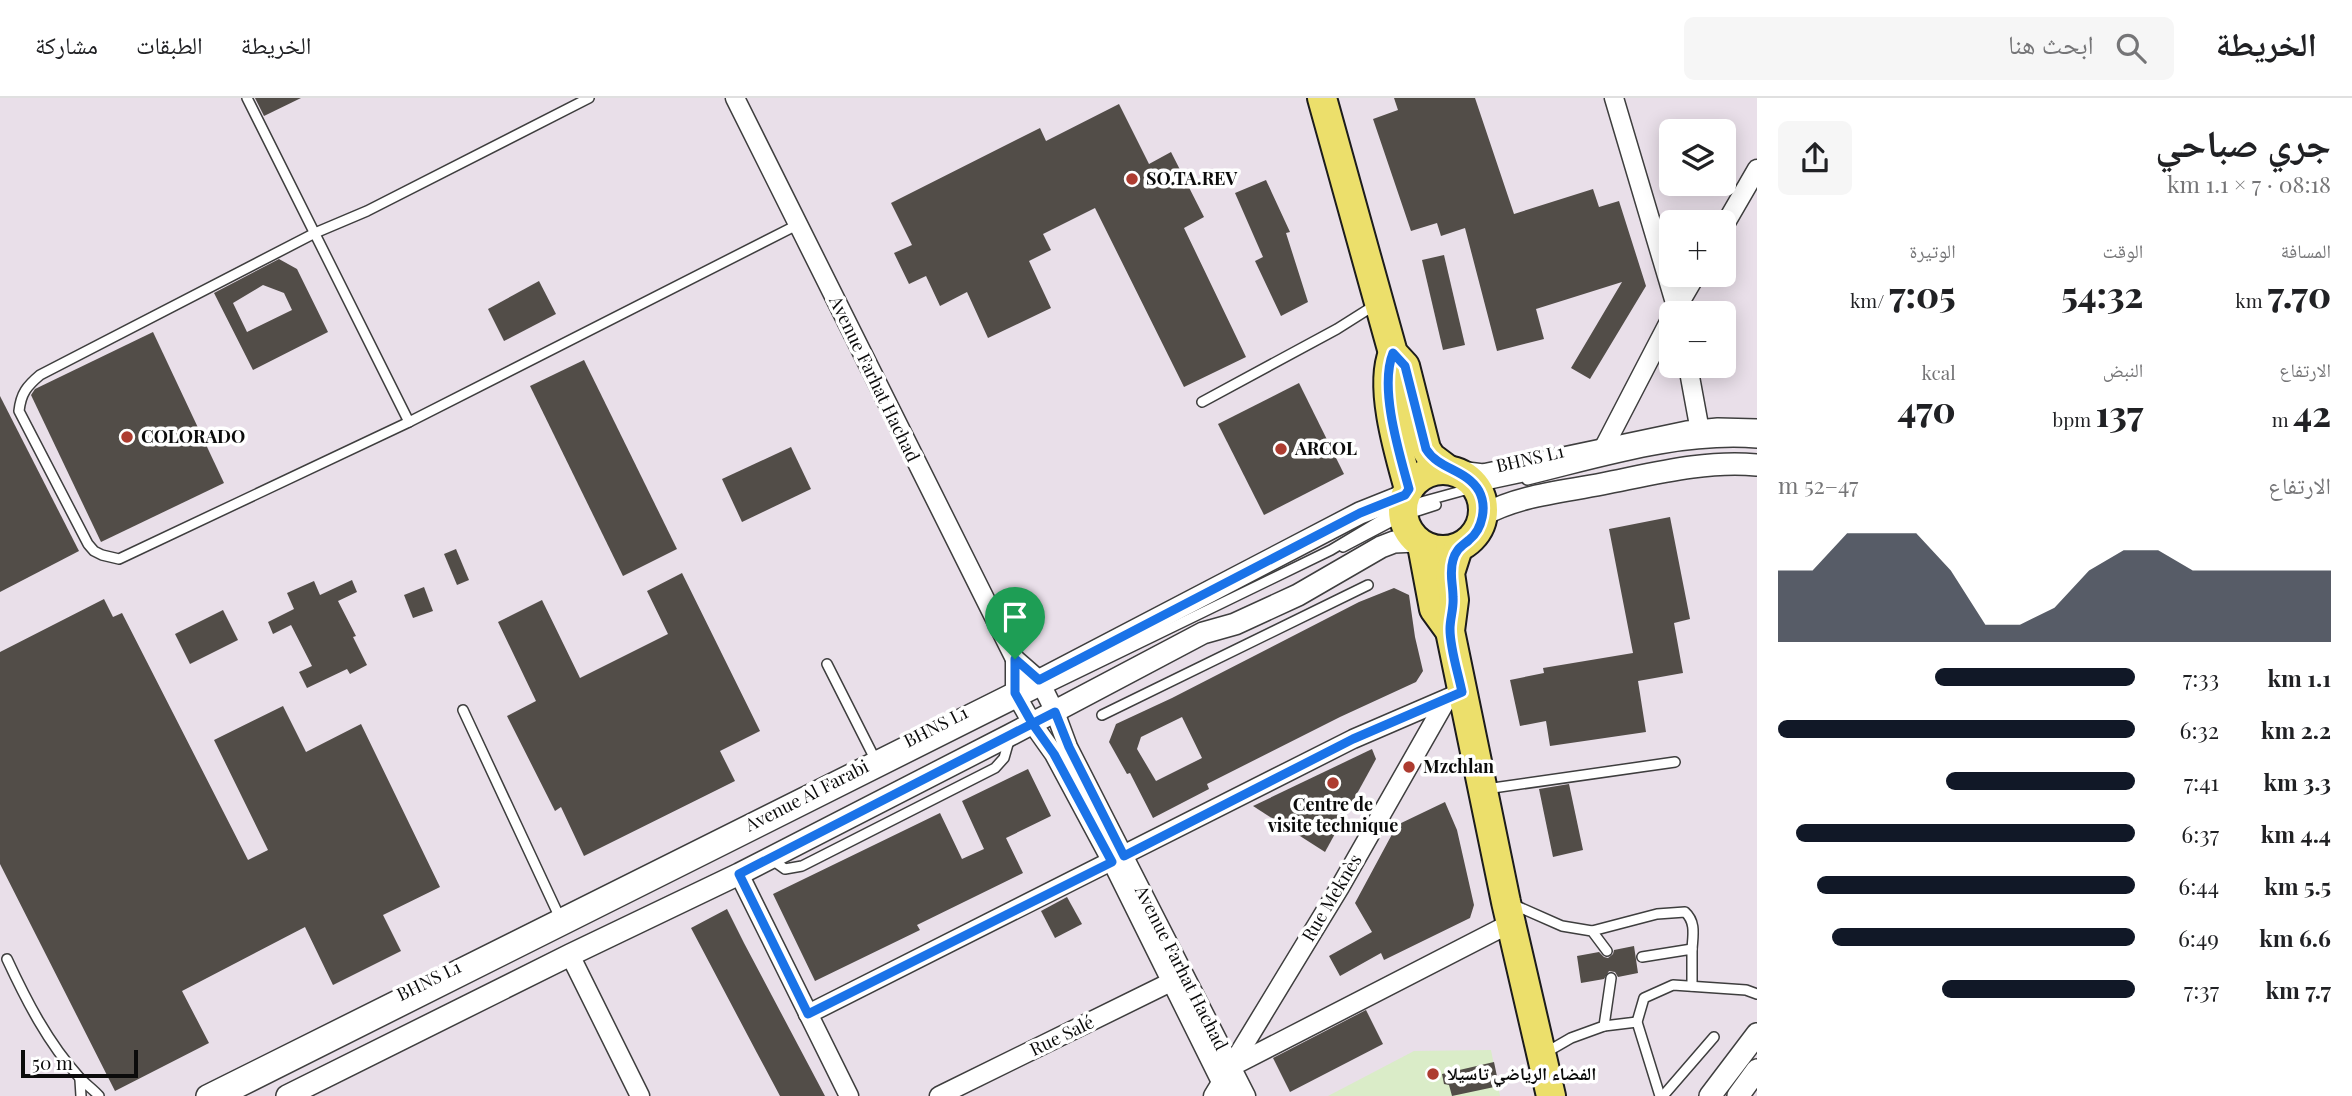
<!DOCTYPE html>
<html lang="ar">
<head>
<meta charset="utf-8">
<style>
	:root { --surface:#fff; --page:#f6f6f6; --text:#202124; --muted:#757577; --line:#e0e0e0; --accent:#111827 }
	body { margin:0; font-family:"Playfair Display","Noto Naskh Arabic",serif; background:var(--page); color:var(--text); direction:rtl; height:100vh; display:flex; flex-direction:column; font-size:26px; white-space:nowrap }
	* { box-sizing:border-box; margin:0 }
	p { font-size:23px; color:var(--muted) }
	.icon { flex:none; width:38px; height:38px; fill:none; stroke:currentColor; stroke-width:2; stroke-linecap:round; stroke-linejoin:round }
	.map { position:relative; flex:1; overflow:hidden; direction:ltr }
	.side { display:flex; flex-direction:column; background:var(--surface); width:595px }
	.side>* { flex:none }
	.tools { position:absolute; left:1659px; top:21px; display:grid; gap:14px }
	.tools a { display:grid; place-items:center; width:77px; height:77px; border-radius:10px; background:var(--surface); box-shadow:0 4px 18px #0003; font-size:35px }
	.scale { position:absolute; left:21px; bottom:18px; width:117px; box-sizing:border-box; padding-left:7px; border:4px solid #0b0b0b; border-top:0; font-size:19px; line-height:24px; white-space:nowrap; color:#0b0b0b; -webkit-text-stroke:5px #fff; paint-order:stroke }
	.pin { position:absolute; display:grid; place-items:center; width:60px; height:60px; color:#fff; margin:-72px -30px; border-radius:50% 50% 50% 0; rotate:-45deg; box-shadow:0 0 7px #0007 }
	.pin .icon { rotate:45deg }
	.round { display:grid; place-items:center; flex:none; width:74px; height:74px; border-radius:10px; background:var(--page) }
	.headline { display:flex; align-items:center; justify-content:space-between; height:119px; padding:0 21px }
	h1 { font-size:38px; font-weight:800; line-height:52px }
	.metrics { display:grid; grid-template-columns:repeat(3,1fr); gap:10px; height:119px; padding:7px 21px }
	.metrics div { display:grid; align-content:center }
	.metrics b { font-size:35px; font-weight:800 }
	.metrics small { font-size:19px; font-weight:400 }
	.metrics p { font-size:19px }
	.chart { height:196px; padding:14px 21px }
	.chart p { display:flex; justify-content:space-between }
	.chart svg { width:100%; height:126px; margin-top:7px; fill:var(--accent); opacity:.7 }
	ul { padding:0 21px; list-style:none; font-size:23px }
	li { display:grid; grid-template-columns:112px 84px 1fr; align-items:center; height:52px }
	li i { height:18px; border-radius:9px; background:var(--accent) }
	header { display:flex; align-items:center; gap:42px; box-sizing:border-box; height:98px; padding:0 35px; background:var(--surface); border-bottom:2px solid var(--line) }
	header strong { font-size:33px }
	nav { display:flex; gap:38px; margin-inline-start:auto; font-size:24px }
	.search { width:490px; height:63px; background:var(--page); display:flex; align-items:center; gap:18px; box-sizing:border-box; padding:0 24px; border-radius:10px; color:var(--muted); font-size:26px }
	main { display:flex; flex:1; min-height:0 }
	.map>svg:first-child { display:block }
	.industrial { fill:#e9dfe9; fill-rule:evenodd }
	.pitch { fill:#daecc8 }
	.building { fill:#524d48; fill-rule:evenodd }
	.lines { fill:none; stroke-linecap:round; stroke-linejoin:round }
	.service-casing { stroke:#3e3e3e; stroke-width:12 }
	.minor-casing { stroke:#3e3e3e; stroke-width:21 }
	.tertiary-casing { stroke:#3e3e3e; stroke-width:24 }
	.primary-casing { stroke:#1c1c1c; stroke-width:32 }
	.service { stroke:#fff; stroke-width:9 }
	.minor { stroke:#fff; stroke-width:18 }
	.tertiary { stroke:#fff; stroke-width:21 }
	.primary { stroke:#ecdf6b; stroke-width:28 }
	.route-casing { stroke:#fff; stroke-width:14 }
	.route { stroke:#1a73e8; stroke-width:9 }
	.poi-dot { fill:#ad3c30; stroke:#fff; stroke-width:2.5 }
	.labels { text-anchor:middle; stroke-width:7; stroke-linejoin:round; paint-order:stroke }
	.poi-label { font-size:18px; font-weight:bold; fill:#0b0b0b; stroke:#fff; text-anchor:start }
	.street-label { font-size:18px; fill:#0b0b0b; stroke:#fff }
</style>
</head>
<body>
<header>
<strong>الخريطة</strong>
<div class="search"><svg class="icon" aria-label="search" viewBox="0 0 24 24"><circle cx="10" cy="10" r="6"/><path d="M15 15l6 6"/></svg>ابحث هنا</div>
<nav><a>الخريطة</a><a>الطبقات</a><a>مشاركة</a></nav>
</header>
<main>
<section class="side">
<div class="headline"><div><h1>جري صباحي</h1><p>08:18 · 7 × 1.1 km</p></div><a class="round"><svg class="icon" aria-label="share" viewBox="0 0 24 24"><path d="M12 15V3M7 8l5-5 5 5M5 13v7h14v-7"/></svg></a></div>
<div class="metrics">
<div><p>المسافة</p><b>7.70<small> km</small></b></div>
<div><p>الوقت</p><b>54:32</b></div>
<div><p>الوتيرة</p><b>7:05<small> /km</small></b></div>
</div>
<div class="metrics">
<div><p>الارتفاع</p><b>42<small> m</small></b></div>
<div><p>النبض</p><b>137<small> bpm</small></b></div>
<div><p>kcal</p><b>470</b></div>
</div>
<div class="chart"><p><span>الارتفاع</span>47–52 m</p>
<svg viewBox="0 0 160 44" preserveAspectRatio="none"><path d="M0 44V19L10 19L20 6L30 6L40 6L50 19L60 38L70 38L80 32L90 19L100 12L110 12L120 19L130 19L140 19L150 19L160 19V44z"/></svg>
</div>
<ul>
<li><b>1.1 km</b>7:33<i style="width:56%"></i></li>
<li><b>2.2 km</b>6:32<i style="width:100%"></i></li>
<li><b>3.3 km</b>7:41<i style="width:53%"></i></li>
<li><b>4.4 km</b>6:37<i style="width:95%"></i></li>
<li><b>5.5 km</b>6:44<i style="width:89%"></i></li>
<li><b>6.6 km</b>6:49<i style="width:85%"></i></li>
<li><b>7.7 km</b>7:37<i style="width:54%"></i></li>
</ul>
</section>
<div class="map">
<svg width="1757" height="998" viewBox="0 0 1757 998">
	<rect width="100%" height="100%" fill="#fdfcea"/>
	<!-- industrial -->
	<path class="industrial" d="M0,0H1757V998H0ZM1671,33H1724V86H1671ZM1671,124H1724V177H1671ZM1671,215H1724V268H1671Z"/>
	<!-- pitch -->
	<path class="pitch" d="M1491,952L1500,998H1328L1414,953Z"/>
	<!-- building -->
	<g class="building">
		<path d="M255,0H301L264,18Z"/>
		<path d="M1394,0H1475L1514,116L1593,91L1599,109L1619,103L1646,188L1590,281L1571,270L1622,184L1536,211L1544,241L1497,253L1465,130L1441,138L1437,125L1411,133L1373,21L1398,12Z"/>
		<path d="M1119,6L1149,66L1171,54L1204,119L1184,130L1246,259L1184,289L1095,110L1043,136L1051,152L1029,163L1051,210L988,240L967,194L940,208L926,178L909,186L894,155L912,147L891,105L1040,30L1046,43Z"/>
		<path d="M1266,82L1290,134L1286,135L1308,204L1281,218L1255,163L1263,159L1235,95Z"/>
		<path d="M1444,157L1465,247L1443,252L1422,162Z"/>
		<path d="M279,161L297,171L328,234L253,272L214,195ZM263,187L284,195L292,212L247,234L233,205Z"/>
		<path d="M539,183L556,216L504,243L488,211Z"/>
		<path d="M153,234L224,385L101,444L31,297L35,291Z"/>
		<path d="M584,262L677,451L623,478L530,288Z"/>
		<path d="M1299,285L1344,376L1264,417L1218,326Z"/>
		<path d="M0,298L79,453L0,494Z"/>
		<path d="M791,349L811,391L742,424L722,381Z"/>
		<path d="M1670,419L1690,521L1674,525L1683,575L1638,583L1646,634L1550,648L1546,623L1520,628L1510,582L1544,575L1543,570L1633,555L1609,431Z"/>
		<path d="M456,451L469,482L457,487L444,456Z"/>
		<path d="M682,475L760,633L720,653L735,683L584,758L561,709L555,713L507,618L536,603L498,524L542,502L580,580L668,536L647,493Z"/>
		<path d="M352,482L357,494L338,503L356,538L353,539L367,567L350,576L347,571L307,590L299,574L312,568L291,527L273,536L268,524L294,511L287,495L314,483L320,497Z"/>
		<path d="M424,489L433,513L413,520L404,497Z"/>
		<path d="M1394,490L1409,497L1415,539L1423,573L1416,584L1340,619L1207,686L1209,691L1153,720L1130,675L1127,676L1109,644L1116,626L1172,600L1359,504ZM1182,619L1202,660L1156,683L1137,651L1141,639Z"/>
		<path d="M104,501L113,519L122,515L248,762L268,752L214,642L283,608L306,654L361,626L440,789L383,817L401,853L333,887L305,829L182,893L209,945L115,993L0,766V554Z"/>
		<path d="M223,512L238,542L190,566L175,536Z"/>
		<path d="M1372,651L1376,661L1325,754L1253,708Z"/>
		<path d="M1028,671L1051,718L1006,740L1023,775L917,827L920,832L815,883L773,796L940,715L962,761L984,751L962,703Z"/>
		<path d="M1569,686L1583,752L1553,759L1539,691Z"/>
		<path d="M1445,704L1457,732L1474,807L1470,820L1384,862L1381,855L1340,878L1329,858L1372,834L1355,805L1397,727Z"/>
		<path d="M1067,799L1082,826L1055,840L1041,813Z"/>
		<path d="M727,811L744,845L825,998H780L757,955L691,830Z"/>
		<path d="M1634,848L1638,875L1618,879L1615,874L1609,873L1604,881L1581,885L1577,858L1599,854L1604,859L1608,860L1613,856L1614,852Z"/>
		<path d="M1366,912L1383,946L1290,994L1273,960Z"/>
		<path d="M1494,964L1499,988L1452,998L1449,987L1444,986L1442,976Z"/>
	</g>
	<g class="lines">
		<defs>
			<g id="service">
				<path d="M247,0L409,324"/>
				<path d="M589,0L367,113L315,135L40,277C27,288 21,295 19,313L88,446L94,453L102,457L119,461L409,324L797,127"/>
				<path d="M1202,304L1337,231L1375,207"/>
				<path d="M1527,382C1602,364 1679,339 1757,345"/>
				<path d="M1343,449L1402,418L1436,407"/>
				<path d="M827,566L876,663"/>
				<path d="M463,612L560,820"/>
				<path d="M1102,617L1368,487"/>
				<path d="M1486,691L1675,664"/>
				<path d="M771,761L785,771L802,768L995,670L1004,660L1010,639"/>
				<path d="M1512,806L1562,828L1592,833L1607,853"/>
				<path d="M1592,833L1657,816L1685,814C1696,824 1693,837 1692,851"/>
				<path d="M1642,859L1692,851V888"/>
				<path d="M7,861C26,902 48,945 79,979C85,986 93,991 99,998"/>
				<path d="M1604,928L1637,924"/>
				<path d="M1545,955L1571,940L1604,928L1611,880"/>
				<path d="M80,982L81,998"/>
				<path d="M233,998L1043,592L1331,452L1403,409L1476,389L1532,377"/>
				<path d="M1660,998L1637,924L1644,900L1673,887L1746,892L1757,896"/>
				<path d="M1663,998L1714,939"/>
			</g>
			<g id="minor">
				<path d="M735,0L1015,561L1039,582L1055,614L1068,649L1246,998"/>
				<path d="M1614,0L1678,215"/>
				<path d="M1724,128L1757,71"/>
				<path d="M1675,213L1696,177"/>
				<path d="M1688,268L1700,333"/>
				<path d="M1603,351L1671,220"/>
				<path d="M1015,561V595L1032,625L1054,656L1112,764L1228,998"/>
				<path d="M739,776L849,998"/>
				<path d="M570,857L640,998"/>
				<path d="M808,916L1353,641L1462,594"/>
				<path d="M1231,969L1511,825"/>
				<path d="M939,998L1181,879"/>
				<path d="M1213,998L1340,789L1447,601"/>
			</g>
			<g id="tertiary">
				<path d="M1459,374L1483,377L1687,334L1718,331L1757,332"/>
				<path d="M1483,417C1520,397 1561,394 1602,386C1653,376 1705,362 1757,367"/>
				<path d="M207,998L1015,595L1360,415L1405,397"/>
				<path d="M287,998L570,857L739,776L1010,637L1203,535L1235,526L1298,497L1381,449L1394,444L1416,443"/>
				<path d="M1710,998L1757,936"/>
				<path d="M1738,998L1757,972"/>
			</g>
			<g id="primary">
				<path d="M1322,0L1393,255L1405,268L1426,351L1431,359L1447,371"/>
				<path d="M1393,255C1379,289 1399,355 1409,391"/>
				<circle cx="1443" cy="412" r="40"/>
				<path d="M1422,447L1434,511L1450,533"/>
				<path d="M1458,450L1450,475L1454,502L1450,533L1506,804L1551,998"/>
			</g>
		</defs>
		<!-- service casing -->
		<use href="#service" class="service-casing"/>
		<!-- minor casing -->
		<use href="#minor" class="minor-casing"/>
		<!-- tertiary casing -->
		<use href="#tertiary" class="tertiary-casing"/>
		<!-- primary casing -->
		<use href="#primary" class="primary-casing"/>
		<!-- service -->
		<use href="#service" class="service"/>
		<!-- minor -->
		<use href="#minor" class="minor"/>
		<!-- tertiary -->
		<use href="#tertiary" class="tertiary"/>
		<!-- primary -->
		<use href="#primary" class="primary"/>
	</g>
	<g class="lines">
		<defs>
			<path id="route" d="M1015,561V595L1032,625L1054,656L1112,764L808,916L739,776L1010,637L1055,614L1069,649L1124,758L1353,641L1462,594C1458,574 1450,551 1450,531C1450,520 1454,510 1453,499C1453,486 1449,475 1453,462C1456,451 1461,449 1469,442C1483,431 1487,408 1479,393C1466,371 1439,372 1426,351L1405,268L1393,255C1379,290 1399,354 1409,391L1405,397L1360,415L1039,582L1015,561"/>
		</defs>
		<!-- route casing -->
		<use href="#route" class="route-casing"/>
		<!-- route -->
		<use href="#route" class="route"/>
	</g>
	<!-- markers -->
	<g class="poi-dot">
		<circle cx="1132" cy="81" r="7"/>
		<circle cx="127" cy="339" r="7"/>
		<circle cx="1281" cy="351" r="7"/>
		<circle cx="1409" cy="669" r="7"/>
		<circle cx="1333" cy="685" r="7"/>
		<circle cx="1433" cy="976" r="7"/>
	</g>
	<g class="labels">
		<!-- poi labels -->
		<g class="poi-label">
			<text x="1146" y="87">SO.TA.REV</text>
			<text x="141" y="345">COLORADO</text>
			<text x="1295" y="357">ARCOL</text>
			<text x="1423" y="675">Mzchlan</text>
			<text x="1333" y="713" text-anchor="middle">Centre de<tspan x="1333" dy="21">visite technique</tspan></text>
			<text x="1447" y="982">الفضاء الرياضي تاسيلا</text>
		</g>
		<!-- street labels -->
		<g class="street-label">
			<text transform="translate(874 281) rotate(64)" y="6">Avenue Farhat Hachad</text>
			<text transform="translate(1530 361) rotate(-13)" y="6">BHNS L1</text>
			<text transform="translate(936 629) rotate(-27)" y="6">BHNS L1</text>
			<text transform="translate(807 698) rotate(-27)" y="6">Avenue Al Farabi</text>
			<text transform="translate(1332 800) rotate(-59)" y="6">Rue Meknès</text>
			<text transform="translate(1181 870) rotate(63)" y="6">Avenue Farhat Hachad</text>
			<text transform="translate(429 883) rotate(-26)" y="6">BHNS L1</text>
			<text transform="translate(1062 938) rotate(-26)" y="6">Rue Salé</text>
		</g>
	</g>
</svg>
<div class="tools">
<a><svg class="icon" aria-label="layers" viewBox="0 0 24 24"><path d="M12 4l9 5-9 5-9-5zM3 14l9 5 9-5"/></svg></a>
<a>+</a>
<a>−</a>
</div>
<div class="scale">50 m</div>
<div class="pin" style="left:1015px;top:561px;background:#1e9e55"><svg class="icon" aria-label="arrive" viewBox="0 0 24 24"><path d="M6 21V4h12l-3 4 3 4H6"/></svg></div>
</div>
</main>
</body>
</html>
